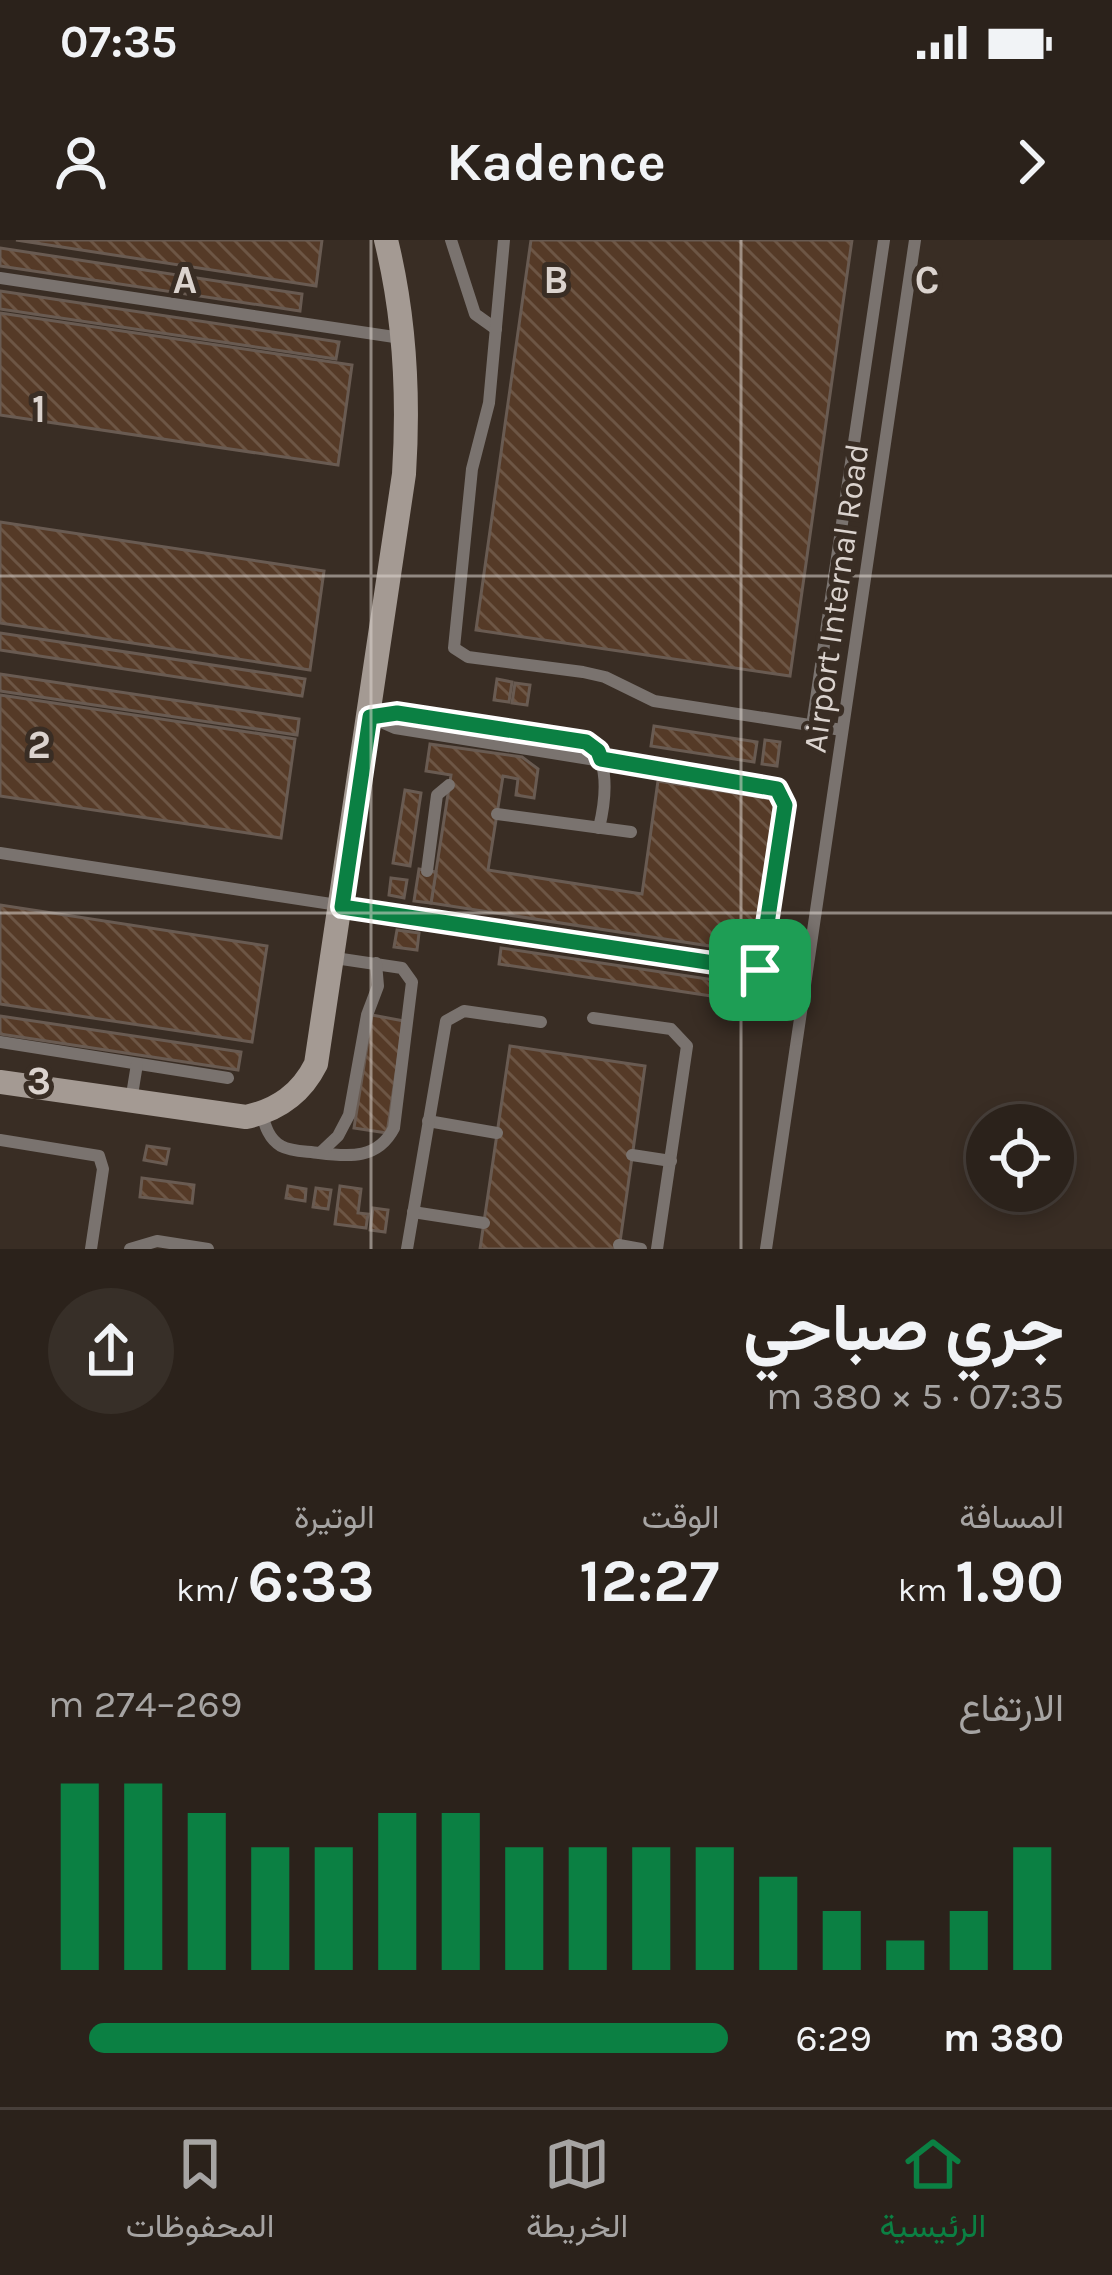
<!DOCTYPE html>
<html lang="ar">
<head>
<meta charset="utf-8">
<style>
	:root { --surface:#2b221b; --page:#372f28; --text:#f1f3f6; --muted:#a6a4a3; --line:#473f3a; --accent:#0b8043 }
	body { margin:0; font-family:Karla,Vazirmatn,sans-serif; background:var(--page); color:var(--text); direction:rtl; height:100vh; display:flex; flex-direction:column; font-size:45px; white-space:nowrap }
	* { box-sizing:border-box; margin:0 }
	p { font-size:39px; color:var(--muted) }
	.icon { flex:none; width:66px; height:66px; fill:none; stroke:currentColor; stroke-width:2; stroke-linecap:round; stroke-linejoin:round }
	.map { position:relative; height:1009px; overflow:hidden; direction:ltr }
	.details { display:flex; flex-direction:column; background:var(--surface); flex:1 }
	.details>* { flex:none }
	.controls { position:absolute; left:966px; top:864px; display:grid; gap:24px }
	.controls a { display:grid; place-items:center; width:108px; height:108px; border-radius:50%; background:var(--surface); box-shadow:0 6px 18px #0003,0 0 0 3px var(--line); font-size:60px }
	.pin { position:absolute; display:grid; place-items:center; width:102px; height:102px; color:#fff; margin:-51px; border-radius:24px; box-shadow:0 6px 18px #0006 }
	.round { display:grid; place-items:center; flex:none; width:126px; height:126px; border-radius:63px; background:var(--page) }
	.head { display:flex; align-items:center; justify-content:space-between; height:204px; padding:0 48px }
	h1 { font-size:66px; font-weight:700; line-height:90px }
	.stats { display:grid; grid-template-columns:repeat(3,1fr); gap:18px; height:204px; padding:12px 48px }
	.stats div { display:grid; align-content:center }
	.stats b { font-size:60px; font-weight:700 }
	.stats small { font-size:33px; font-weight:400 }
	.stats p { font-size:33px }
	.chart { height:336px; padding:24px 48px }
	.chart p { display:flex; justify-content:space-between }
	.chart svg { width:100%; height:216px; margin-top:12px; stroke:var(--accent); stroke-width:6 }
	ul { padding:0 48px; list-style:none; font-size:39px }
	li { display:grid; grid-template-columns:192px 144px 1fr; align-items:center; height:90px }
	li i { height:30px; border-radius:15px; background:var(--accent) }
	.status { display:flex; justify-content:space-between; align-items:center; height:84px; padding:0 60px; background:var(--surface); direction:ltr }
	.status svg { height:33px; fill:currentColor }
	header { display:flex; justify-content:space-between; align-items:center; height:156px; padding:0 48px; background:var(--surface); font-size:54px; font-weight:700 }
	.tabs { display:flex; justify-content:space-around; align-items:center; height:168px; border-top:3px solid var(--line); background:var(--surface); font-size:33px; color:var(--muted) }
	.tabs a { display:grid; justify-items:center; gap:6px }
	.tabs .on { color:var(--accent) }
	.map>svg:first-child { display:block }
	.building { fill:url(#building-back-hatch); stroke:#695b52; stroke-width:3 }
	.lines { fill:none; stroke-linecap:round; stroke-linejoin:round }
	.lane { stroke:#7a736f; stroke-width:12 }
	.secondary { stroke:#a49a93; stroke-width:24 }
	.route-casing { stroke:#fff; stroke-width:24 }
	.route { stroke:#0b8043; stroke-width:15 }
	.grid { fill:none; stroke:#dbd3ce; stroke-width:3; stroke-opacity:0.55 }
	.labels { text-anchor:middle; stroke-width:10; stroke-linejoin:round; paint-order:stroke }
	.street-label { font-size:33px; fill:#dbd3ce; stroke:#392d24 }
	.grid-label { font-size:39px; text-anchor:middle; font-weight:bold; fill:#dbd3ce; stroke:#392d24; stroke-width:10; stroke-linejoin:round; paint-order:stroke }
</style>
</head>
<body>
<div class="status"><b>07:35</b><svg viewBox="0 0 49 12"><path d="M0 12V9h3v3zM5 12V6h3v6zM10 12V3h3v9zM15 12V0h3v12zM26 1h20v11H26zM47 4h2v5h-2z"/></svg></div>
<header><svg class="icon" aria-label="forward" viewBox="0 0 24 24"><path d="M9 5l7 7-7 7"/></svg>Kadence<svg class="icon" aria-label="person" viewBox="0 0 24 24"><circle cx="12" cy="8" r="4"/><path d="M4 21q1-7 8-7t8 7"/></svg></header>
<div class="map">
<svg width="1112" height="1009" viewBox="0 0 1112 1009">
	<defs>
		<pattern id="building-back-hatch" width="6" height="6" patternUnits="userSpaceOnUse" patternTransform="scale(3)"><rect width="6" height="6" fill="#553a27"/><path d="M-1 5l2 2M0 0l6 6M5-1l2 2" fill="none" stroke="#6d5645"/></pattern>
	</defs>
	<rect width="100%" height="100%" fill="#392d24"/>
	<!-- building -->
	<g class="building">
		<path d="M16,0H322L316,46Z"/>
		<path d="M531,0H852L790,436L476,390Z"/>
		<path d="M0,8L302,54L300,71L0,26Z"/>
		<path d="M0,51L339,102L336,119L0,69Z"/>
		<path d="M0,73L352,125L338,225L0,175Z"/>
		<path d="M0,282L324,331L310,430L0,383Z"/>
		<path d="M0,393L305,439L302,456L0,410Z"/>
		<path d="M0,434L299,479L297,495L0,451Z"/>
		<path d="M497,439L512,442L509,462L494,460Z"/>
		<path d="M515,443L530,445L527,465L512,463Z"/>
		<path d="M0,455L295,499L281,598L0,556Z"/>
		<path d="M654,486L757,502L754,522L651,506Z"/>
		<path d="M765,500L780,502L777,526L762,524Z"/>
		<path d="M430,504L522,517L538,529L534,558L516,555L518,539L503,536L488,630L642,654L658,541L778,560L755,713L431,663L451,535L426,531Z"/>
		<path d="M405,550L421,553L410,626L393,623Z"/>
		<path d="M419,629L436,632L431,663L414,661Z"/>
		<path d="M391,638L407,640L404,658L389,655Z"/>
		<path d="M0,665L267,706L252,802L0,764Z"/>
		<path d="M397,690L419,693L417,710L394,707Z"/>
		<path d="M501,708L721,741L718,757L499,724Z"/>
		<path d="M739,736L754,738L751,761L735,758Z"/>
		<path d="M372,775L404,781L387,893L354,888Z"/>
		<path d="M0,776L241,812L238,830L0,794Z"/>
		<path d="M510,806L645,826L619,1009H480Z"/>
		<path d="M147,906L169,909L166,924L144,920Z"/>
		<path d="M142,938L194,945L192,963L140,957Z"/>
		<path d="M288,946L306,949L305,961L286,958Z"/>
		<path d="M340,946L361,949L358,973L368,974L366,988L335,984Z"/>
		<path d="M316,948L331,950L328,969L313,967Z"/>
		<path d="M373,968L388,970L385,992L370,990Z"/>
	</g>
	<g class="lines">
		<!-- lane -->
		<g class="lane">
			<path d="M451,0L475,74L496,89"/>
			<path d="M504,0L489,163L472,229L454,408L468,417L583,432L605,437L654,461L842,490"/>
			<path d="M0,38L401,98"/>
			<path d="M370,477L395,488L777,549L785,565L760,730"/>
			<path d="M370,477L397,473L592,505C610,526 605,563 599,588"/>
			<path d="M812,486L884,0"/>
			<path d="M497,574L631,592"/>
			<path d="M0,613L806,737"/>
			<path d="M427,631L437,555L449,545"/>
			<path d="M593,778L671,789L687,806L657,1009"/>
			<path d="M0,802L228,838"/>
			<path d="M131,861L137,824"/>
			<path d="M262,874C265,886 269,899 281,906C292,912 307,911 319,913C350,917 378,919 394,888L412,742L402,728L335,718"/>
			<path d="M428,881L497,893"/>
			<path d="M0,900L99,916L103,929L91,1009"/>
			<path d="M320,913L338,896L349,875L367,775L378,746L376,723"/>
			<path d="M632,915L671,921"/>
			<path d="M413,972L484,983"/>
			<path d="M619,1005L641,1009"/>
			<path d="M130,1009L157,1001L208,1009"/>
			<path d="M407,1009L446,781L464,771L541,782"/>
			<path d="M766,1009L915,0"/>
		</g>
		<!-- secondary -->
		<path class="secondary" d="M0,842L246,877C278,870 301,854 316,824L404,234C409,156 405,77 386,0"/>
	</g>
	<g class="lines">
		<defs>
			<path id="route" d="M397,473L586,502L598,511L601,519L777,549L785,565L760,730L342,667L370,477Z"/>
		</defs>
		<!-- route casing -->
		<use href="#route" class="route-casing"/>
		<!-- route -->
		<use href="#route" class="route"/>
	</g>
	<!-- grid -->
	<path class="grid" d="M371,0V1009M741,0V1009M0,336H1112M0,673H1112"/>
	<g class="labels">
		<!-- street labels -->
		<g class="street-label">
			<text transform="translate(835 358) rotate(-82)" y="12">Airport Internal Road</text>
		</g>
	</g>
	<g class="grid-label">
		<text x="185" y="53">A</text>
		<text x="556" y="53">B</text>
		<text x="927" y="53">C</text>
		<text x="39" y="182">1</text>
		<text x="39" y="518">2</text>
		<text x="39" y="854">3</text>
	</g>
</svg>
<div class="controls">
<a><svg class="icon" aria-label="locate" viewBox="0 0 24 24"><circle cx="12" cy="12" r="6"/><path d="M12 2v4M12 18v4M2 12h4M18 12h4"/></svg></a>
</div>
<div class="pin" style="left:760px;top:730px;background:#1e9e55"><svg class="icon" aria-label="arrive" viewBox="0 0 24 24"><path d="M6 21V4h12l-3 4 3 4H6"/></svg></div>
</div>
<section class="details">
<div class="head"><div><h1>جري صباحي</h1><p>07:35 · 5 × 380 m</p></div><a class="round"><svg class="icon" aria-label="share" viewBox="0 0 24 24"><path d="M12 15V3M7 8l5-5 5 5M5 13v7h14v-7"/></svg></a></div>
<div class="stats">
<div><p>المسافة</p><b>1.90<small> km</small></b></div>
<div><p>الوقت</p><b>12:27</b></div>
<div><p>الوتيرة</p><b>6:33<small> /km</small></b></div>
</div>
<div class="chart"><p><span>الارتفاع</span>269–274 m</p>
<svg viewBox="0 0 160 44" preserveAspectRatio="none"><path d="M5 44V6M15 44V6M25 44V12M35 44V19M45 44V19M55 44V12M65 44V12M75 44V19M85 44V19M95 44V19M105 44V19M115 44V25M125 44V32M135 44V38M145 44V32M155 44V19"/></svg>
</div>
<ul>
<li><b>380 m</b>6:29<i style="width:94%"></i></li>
</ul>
</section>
<nav class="tabs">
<a class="on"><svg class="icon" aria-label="home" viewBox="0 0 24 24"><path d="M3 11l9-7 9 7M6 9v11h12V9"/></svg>الرئيسية</a>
<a><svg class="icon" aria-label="map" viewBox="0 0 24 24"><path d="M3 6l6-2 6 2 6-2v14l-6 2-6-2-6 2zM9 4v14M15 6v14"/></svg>الخريطة</a>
<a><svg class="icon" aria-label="saved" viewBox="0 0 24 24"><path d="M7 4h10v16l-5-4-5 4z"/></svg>المحفوظات</a>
</nav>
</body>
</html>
